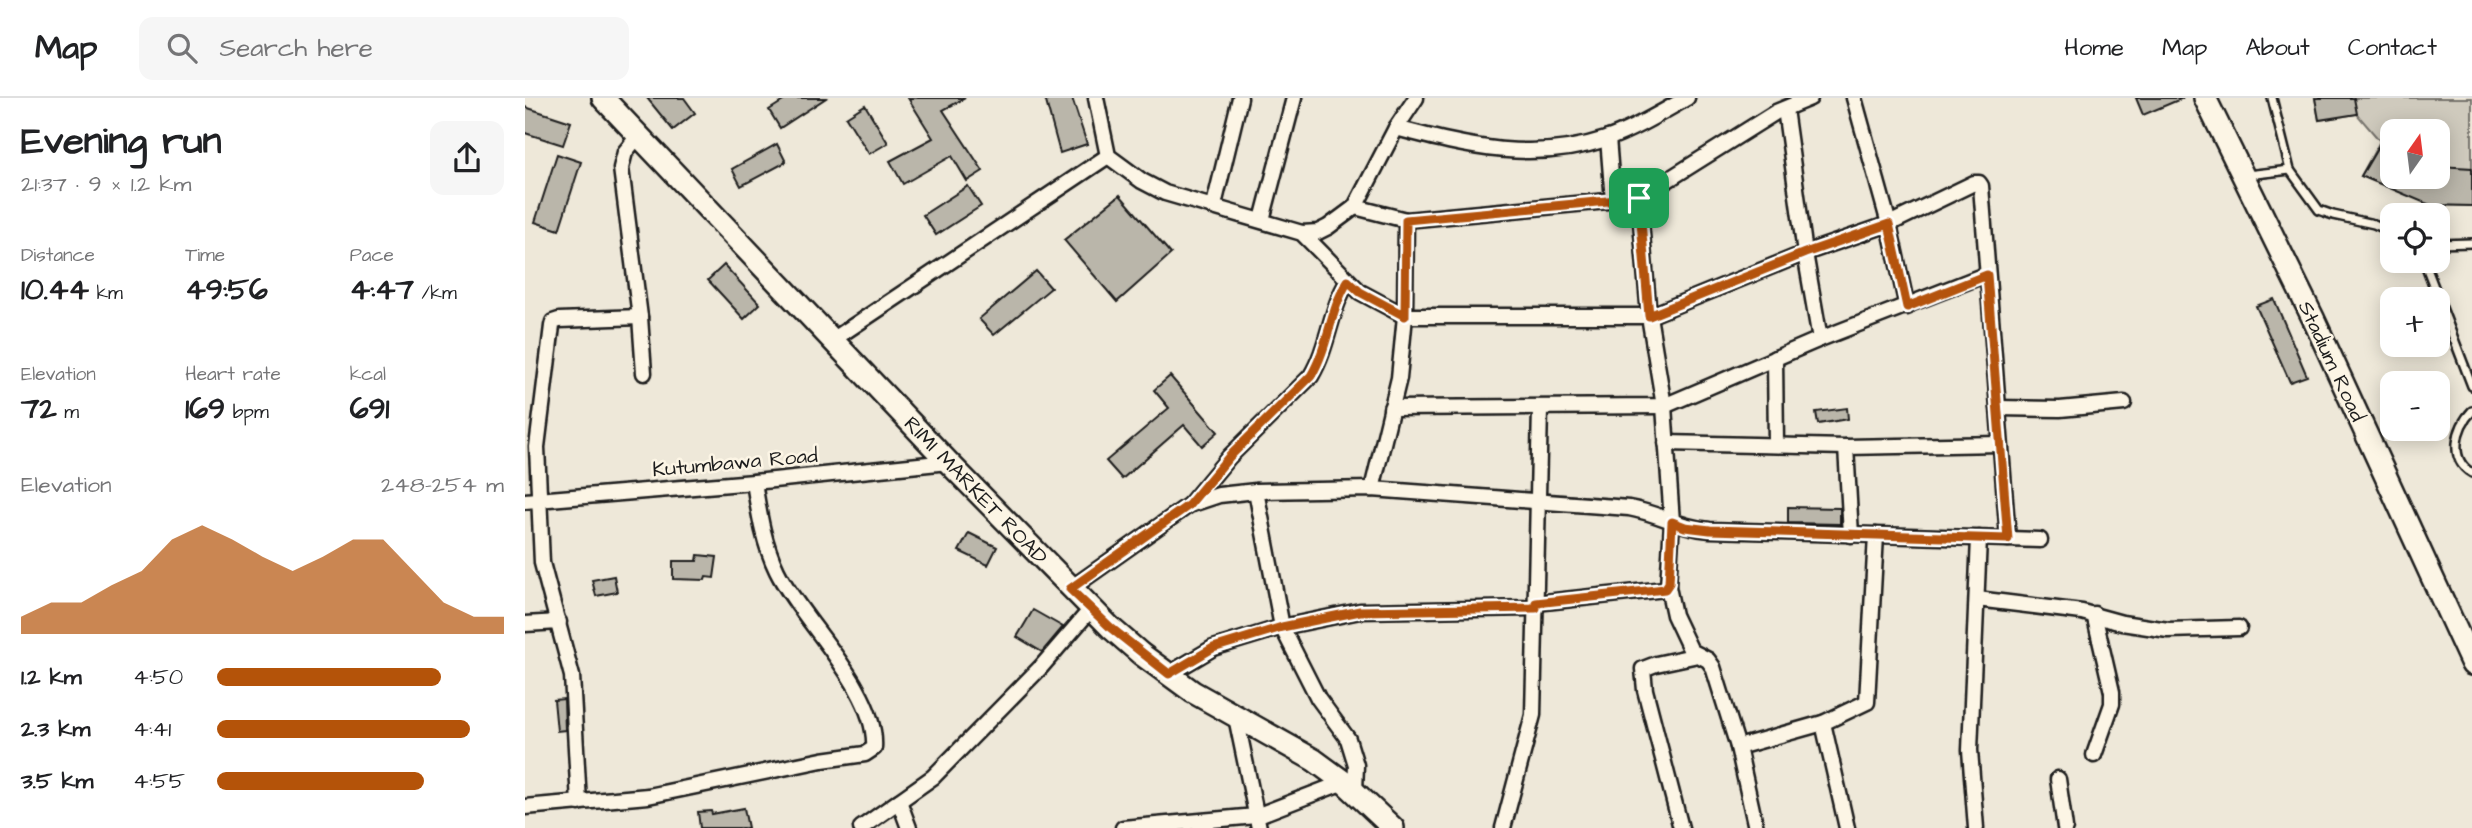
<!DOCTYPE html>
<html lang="en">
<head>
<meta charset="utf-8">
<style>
	:root { --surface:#fff; --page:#f6f6f6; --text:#202124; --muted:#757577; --line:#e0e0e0; --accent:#b45309 }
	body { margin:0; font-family:"Architects Daughter",sans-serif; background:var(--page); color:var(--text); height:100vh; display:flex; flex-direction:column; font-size:26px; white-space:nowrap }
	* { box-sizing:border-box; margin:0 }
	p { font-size:23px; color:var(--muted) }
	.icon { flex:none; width:38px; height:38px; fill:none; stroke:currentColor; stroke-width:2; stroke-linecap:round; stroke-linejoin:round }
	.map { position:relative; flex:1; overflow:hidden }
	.panel { display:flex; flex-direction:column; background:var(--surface); width:525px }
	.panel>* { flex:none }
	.needle { width:46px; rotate:14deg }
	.tools { position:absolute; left:1855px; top:21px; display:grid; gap:14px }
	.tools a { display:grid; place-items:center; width:70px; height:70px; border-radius:14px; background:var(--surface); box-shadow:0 4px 18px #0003; font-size:35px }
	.pin { position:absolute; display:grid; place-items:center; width:60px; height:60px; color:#fff; margin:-30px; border-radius:14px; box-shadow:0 4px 10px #0006 }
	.round { display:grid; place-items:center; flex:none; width:74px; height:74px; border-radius:14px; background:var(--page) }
	.summary { display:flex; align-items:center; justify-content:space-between; height:119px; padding:0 21px }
	h1 { font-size:38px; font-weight:800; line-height:52px }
	.figures { display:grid; grid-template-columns:repeat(3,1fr); gap:10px; height:119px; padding:7px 21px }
	.figures div { display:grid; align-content:center }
	.figures b { font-size:30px; font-weight:800 }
	.figures small { font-size:19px; font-weight:400 }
	.figures p { font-size:19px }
	.chart { height:196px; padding:14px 21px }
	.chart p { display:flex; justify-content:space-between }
	.chart svg { width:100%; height:126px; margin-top:7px; fill:var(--accent); opacity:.7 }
	ul { padding:0 21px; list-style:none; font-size:23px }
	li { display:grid; grid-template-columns:112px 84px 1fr; align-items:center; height:52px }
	li i { height:18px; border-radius:9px; background:var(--accent) }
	header { display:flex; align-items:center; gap:42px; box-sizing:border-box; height:98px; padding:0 35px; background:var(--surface); border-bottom:2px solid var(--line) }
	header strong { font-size:33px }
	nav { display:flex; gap:38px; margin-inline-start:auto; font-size:24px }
	.search { width:490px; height:63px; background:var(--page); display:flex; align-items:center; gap:18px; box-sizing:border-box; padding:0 24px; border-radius:14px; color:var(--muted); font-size:26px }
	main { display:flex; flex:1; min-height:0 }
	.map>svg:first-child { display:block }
	.green { fill:#cfcabd; stroke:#76736c; stroke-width:2; fill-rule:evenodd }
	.building { fill:#bab6aa; stroke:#1c1c1c; stroke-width:2 }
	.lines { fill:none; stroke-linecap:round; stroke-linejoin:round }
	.lane-casing { stroke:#1c1c1c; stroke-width:12 }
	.street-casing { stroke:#1c1c1c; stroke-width:19 }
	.secondary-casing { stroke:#1c1c1c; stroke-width:26 }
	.lane { stroke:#fcf5e5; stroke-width:7 }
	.street { stroke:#fcf5e5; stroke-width:14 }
	.secondary { stroke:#fcf5e5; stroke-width:21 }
	.route-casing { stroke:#fff; stroke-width:14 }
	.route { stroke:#b45309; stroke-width:9 }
	.labels { text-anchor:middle; stroke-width:5; stroke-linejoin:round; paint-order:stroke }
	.street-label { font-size:21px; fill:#1c1c1c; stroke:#fcf5e5 }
</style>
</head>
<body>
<header>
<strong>Map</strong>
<div class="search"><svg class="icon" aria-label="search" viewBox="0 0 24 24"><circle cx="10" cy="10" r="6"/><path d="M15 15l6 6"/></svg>Search here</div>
<nav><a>Home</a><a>Map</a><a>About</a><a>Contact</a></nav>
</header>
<main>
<section class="panel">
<div class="summary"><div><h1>Evening run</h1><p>21:37 · 9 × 1.2 km</p></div><a class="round"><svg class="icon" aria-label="share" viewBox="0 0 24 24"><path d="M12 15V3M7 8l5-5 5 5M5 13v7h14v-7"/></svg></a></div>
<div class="figures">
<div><p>Distance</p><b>10.44<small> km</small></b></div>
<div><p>Time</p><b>49:56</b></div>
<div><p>Pace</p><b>4:47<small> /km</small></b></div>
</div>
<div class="figures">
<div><p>Elevation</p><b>72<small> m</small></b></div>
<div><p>Heart rate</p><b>169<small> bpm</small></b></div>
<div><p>kcal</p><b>691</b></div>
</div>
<div class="chart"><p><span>Elevation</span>248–254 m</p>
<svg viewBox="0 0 160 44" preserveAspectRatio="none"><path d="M0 44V38L10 33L20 33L30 27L40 22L50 11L60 6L70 11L80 17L90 22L100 17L110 11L120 11L130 22L140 33L150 38L160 38V44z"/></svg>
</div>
<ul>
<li><b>1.2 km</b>4:50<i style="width:78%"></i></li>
<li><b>2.3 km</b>4:41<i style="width:88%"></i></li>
<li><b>3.5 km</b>4:55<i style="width:72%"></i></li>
</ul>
</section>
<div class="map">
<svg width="1947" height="730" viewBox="0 0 1947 730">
	<rect width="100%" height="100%" fill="#eee8d9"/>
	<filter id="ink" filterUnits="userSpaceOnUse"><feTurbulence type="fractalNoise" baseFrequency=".0143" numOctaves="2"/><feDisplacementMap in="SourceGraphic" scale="14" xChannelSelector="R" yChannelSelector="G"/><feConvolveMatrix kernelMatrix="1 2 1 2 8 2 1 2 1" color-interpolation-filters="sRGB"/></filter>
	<g filter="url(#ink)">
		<!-- green -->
		<path class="green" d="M1790,0H1947V108L1910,107L1836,78L1855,43L1832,16L1794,22ZM1867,33H1913V79H1867Z"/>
		<!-- building -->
		<g class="building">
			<path d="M122,0H159L170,15L148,32Z"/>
			<path d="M263,0H301L255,30L244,12Z"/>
			<path d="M383,0H440L418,12L458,73L442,83L427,58L378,86L365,63L408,40Z"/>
			<path d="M520,0H547L562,46L535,55Z"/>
			<path d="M1611,0H1658L1618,17Z"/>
			<path d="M1790,0H1829L1832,16L1794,22Z"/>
			<path d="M340,7L363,45L344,56L321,19Z"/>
			<path d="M0,9L46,24L38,47L0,35Z"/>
			<path d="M1856,44L1867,48V79H1913L1914,68L1947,70V108L1905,107L1836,78Z"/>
			<path d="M252,46L261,64L216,88L207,71Z"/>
			<path d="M32,56L56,64L34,132L10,124Z"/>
			<path d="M443,88L456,108L411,137L398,117Z"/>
			<path d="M595,97L646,156L592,204L539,142Z"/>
			<path d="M199,167L235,206L219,221L183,182Z"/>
			<path d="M511,173L526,190L469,237L454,221Z"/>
			<path d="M1749,201L1782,278L1765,284L1731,208Z"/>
			<path d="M645,278L693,334L677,348L659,327L597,381L581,363L644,310L629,292Z"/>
			<path d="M1322,310L1323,321L1293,326L1291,314Z"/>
			<path d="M1263,409L1315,410V426L1263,425Z"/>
			<path d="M444,435L472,449L463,467L434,453Z"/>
			<path d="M173,457L192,459L189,480L181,479L180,482L148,481V463H172Z"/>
			<path d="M89,478L92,494L71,498L67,482Z"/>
			<path d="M508,512L538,529L517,554L492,539Z"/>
			<path d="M39,601L40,632L32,633L29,602Z"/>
			<path d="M219,710L223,730H175L173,714L186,713L187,716Z"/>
		</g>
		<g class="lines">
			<defs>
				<g id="lane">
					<path d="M1747,0L1765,72"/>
					<path d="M1722,77L1765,72L1794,112L1808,117L1849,126L1867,134"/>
					<path d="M1913,146L1947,145"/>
					<path d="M1899,163L1947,288"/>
					<path d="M1863,231L1867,229"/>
					<path d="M1947,313C1931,329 1923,362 1947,375"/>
				</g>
				<g id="street">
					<path d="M571,0L583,58L617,83L640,95L777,135L835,194L880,218H1124L1280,155L1364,126L1449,85H1454L1456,88L1483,441"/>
					<path d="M1329,0L1364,126L1382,209"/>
					<path d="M1260,11L1280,155L1295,241"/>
					<path d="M871,30C943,49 1008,65 1081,41C1106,33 1139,13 1162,0"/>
					<path d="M114,37L100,54L96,70L115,219L119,275"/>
					<path d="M1083,40L1088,103"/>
					<path d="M1114,100L1124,218L1139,308L1147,424L1143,489L1149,517L1166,553L1183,562L1188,569L1213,649L1231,730"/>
					<path d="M689,107L715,0"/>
					<path d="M830,109L881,122L1114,100L1251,14L1285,0"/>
					<path d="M737,122L769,0"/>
					<path d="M777,135L793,134L803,129L830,109L871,30L891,0"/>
					<path d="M309,241L583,58"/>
					<path d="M1250,260L1251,347"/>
					<path d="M866,310L1139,308L1295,241L1462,176"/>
					<path d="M1473,310L1535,311L1599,305"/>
					<path d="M1141,345L1321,349L1475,346"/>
					<path d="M1321,349L1326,437"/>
					<path d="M847,391L874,280L880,218L881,122"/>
					<path d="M731,393L757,529L793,600L823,641L831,667L830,693"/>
					<path d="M0,403L229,384L423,364"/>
					<path d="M665,406L704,359L786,278C804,248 805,211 823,183"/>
					<path d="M545,491L664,407L694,397L731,393L847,391L1104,410C1133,415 1156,430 1185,432L1515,442"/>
					<path d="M1452,501L1557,514L1597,525L1643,532L1714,530"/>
					<path d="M1011,505L1140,491L1143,489"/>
					<path d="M1569,516L1587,594V606L1569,657"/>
					<path d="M0,526L34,524"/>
					<path d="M644,576L688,550L757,529L835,513L1011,510"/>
					<path d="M711,619L734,730"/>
					<path d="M1298,625L1322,730"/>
					<path d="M1213,649L1298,625L1342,604L1351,437"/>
					<path d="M1533,681L1540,730"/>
					<path d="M374,703L384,730"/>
					<path d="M54,705L47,578L17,465L12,349L27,228L28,224L34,222L115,219"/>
					<path d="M0,709L123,698L297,662L340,656L349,650C353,592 277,524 252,473C238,444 234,415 229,384"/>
					<path d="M336,730L408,679L516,569L566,511"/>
					<path d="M598,730L731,718L819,684"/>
					<path d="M978,730L1008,617L1015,311"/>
					<path d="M1156,730L1120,592L1118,571L1131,566L1173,557"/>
					<path d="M1451,730L1445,652L1454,440"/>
				</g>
				<g id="secondary">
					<path d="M78,0L423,364L586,530L616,556L668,594L789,662L819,684L868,730"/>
					<path d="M1680,0L1788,220L1947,566"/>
				</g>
			</defs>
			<!-- lane casing -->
			<use href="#lane" class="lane-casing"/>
			<!-- street casing -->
			<use href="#street" class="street-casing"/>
			<!-- secondary casing -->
			<use href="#secondary" class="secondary-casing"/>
			<!-- lane -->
			<use href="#lane" class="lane"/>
			<!-- street -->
			<use href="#street" class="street"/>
			<!-- secondary -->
			<use href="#secondary" class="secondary"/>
		</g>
	</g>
	<g class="lines" filter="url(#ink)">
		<defs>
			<path id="route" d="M1114,100L1124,218L1280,155L1364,126L1382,209L1462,177L1483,441L1185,432L1160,429L1147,424L1144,485L1140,491L1011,505V510L835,513L757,529L688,550L644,576L586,530L545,491L664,407L704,359L786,278C804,248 805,211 823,183L835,194L880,218L881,122Z"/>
		</defs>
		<!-- route casing -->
		<use href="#route" class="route-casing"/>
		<!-- route -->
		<use href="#route" class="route"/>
	</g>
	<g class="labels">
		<!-- street labels -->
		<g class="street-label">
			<text transform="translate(1807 263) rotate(65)" y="7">Stadium Road</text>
			<text transform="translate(210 364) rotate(-5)" y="7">Kutumbawa Road</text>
			<text transform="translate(451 392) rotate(46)" y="7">RIMI MARKET ROAD</text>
		</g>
	</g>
</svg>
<div class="tools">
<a><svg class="needle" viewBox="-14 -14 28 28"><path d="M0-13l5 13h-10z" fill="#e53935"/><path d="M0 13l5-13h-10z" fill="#757577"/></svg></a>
<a><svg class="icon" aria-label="locate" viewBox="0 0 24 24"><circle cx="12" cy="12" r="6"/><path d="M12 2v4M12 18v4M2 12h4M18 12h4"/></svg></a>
<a>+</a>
<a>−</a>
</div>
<div class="pin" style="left:1114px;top:100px;background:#1e9e55"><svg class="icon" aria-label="arrive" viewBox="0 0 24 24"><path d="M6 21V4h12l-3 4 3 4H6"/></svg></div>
</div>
</main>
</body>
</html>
